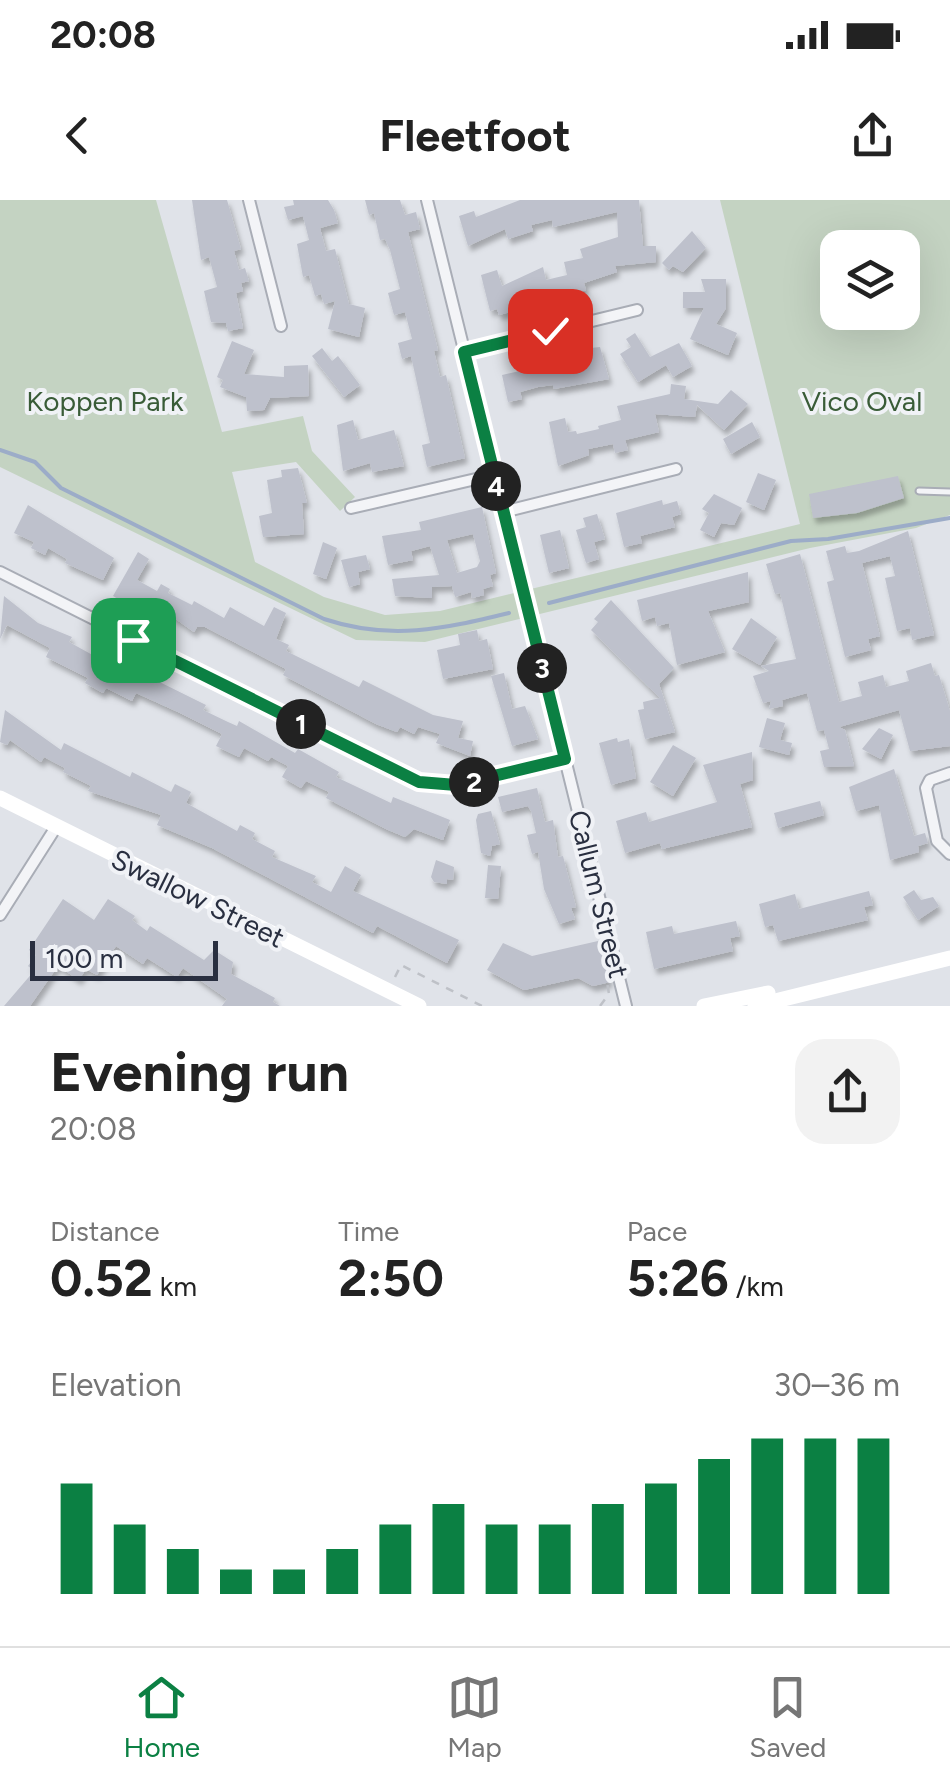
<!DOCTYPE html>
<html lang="en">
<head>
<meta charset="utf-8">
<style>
	:root { --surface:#fff; --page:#f2f2f2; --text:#222; --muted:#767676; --line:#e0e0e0; --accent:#0b8043 }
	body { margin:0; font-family:Figtree,sans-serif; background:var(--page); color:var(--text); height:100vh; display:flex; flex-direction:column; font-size:38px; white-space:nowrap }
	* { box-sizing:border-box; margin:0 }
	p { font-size:32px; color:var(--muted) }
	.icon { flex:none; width:55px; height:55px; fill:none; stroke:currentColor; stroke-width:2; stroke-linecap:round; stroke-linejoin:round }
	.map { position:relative; height:806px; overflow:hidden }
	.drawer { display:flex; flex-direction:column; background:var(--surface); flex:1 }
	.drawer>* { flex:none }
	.fabs { position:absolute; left:820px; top:30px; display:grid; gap:20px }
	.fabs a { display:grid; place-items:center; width:100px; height:100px; border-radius:20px; background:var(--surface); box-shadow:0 10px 40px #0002; font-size:50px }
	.scale { position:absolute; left:30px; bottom:25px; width:188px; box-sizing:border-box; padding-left:10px; border:5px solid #292f40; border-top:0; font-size:28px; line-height:35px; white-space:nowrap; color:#292f40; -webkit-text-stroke:8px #f0f2f6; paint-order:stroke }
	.pin { position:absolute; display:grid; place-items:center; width:85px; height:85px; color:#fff; margin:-42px; border-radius:20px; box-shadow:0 5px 15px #0006 }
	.km { position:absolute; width:50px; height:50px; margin:-25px; border-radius:50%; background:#222; color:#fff; font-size:28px; line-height:50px; text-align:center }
	.round { display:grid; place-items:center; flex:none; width:105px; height:105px; border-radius:30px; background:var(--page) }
	.headline { display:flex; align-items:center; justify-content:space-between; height:170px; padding:0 50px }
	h1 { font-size:55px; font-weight:700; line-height:75px }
	.stats { display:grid; grid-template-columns:repeat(3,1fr); gap:15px; height:170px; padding:10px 50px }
	.stats div { display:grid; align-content:center }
	.stats b { font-size:50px; font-weight:700 }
	.stats small { font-size:28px; font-weight:400 }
	.stats p { font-size:28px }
	.chart { height:280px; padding:20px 50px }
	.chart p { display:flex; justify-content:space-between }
	.chart svg { width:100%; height:180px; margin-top:10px; stroke:var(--accent); stroke-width:6 }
	.status { display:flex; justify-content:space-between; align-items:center; height:70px; padding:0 50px; background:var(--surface); direction:ltr }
	.status svg { height:28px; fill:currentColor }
	header { display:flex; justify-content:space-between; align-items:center; height:130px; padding:0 50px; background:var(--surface); font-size:45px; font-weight:700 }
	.dock { display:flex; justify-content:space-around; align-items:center; height:140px; border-top:2px solid var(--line); background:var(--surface); font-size:28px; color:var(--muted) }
	.dock a { display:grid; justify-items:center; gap:5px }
	.dock .selected { color:var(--accent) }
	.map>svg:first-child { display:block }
	.green { fill:#c4d3c2; fill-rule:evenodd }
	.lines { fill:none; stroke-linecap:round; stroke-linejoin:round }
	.stream { stroke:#9cacc8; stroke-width:4 }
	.building { fill:#bec1cc; fill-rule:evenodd; filter:url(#shadow) }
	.lane-casing { stroke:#a9adb6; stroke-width:9 }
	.street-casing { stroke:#a9adb6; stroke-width:14 }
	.path { stroke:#bec1c7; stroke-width:2.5; stroke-dasharray:8 8; stroke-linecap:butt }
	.lane { stroke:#f3f4f7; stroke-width:5 }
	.street { stroke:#f3f4f7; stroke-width:10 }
	.secondary { stroke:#fff; stroke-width:15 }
	.route-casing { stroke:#fff; stroke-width:20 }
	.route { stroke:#0b8043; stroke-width:12 }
	.labels { text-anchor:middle; stroke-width:8; stroke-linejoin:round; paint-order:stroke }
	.park-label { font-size:28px; fill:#395c37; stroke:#f0f2f6 }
	.street-label { font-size:28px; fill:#292f40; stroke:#f0f2f6 }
</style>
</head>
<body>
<div class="status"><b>20:08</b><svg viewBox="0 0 49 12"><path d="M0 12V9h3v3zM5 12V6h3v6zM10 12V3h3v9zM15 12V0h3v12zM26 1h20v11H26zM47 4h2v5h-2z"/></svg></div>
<header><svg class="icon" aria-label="back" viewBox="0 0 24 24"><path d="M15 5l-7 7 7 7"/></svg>Fleetfoot<svg class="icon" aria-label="share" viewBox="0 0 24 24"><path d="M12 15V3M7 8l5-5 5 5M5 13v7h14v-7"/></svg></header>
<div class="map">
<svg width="950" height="806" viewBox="0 0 950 806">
	<defs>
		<filter id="shadow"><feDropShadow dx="3" dy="5.5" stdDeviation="2.5" flood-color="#0004"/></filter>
	</defs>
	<rect width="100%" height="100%" fill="#e0e3e9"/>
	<!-- green -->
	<path class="green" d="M0,0H156L222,232L303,216L312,251L355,297L340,311L296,262L232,272L255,362L324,397L385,415L440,411L800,324L720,0H950V315L916,328L810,348L425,442L356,440L0,267ZM838,48H902V112H838Z"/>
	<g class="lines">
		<!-- stream -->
		<g class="stream">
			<path d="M0,250L35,262L61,288L324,419C390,441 443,429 509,413"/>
			<path d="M549,403L791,341L828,339L950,318"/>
		</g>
	</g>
	<!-- building -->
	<g class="building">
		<path d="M192,0H227L241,49L234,51L239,70L245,68L249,81L241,83L243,91L236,93L243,128L228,131L226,123L211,122L204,91L217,87L209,57L201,60Z"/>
		<path d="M293,0H328L334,10L338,23L320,28L326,51L335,49L349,104L365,108L359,137L328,129L335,101L324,104L321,94L315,96L309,75L303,77L297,44L309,40L303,16L288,20L284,7L294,5Z"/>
		<path d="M365,0H400L405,15L416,12L420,29L408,32L438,150L434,151L440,177L446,175L465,258L427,267L422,245L430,243L411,156L402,159L398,143L412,139L405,112L394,115L388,93L400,89L390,50L385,39L380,40L374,13L369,15Z"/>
		<path d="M520,0H639L643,46H656V62L615,66L617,72L584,83L586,90L534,106L533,99L512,103L514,111L499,115L497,109L490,111L481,75L497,70L502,86L543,67L546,80L567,75L564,62L583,58L580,49L618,37L617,12L553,27L552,20L531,25L533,31L508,39L505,29L468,46L459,16L474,11L476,17Z"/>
		<path d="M692,31L706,48L683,72L673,66L669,70L662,63Z"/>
		<path d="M701,79H726V108L716,124L737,133L728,155L690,139L704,108H683V92H705Z"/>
		<path d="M635,133L650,157L679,143L692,166L673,177L666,165L638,182L620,154L631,147L626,139Z"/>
		<path d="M232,141L254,150L244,174L284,177V166L308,165L309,196L270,198L264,210L247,211L246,197L220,187L223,180L217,177Z"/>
		<path d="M600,147L609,179L554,189L553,185L538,187L520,192L522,199L508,202L502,175L533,168L532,162L549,158L550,164L584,154L582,149Z"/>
		<path d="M322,148L332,161L338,156L360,185L344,197L312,156Z"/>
		<path d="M671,184L686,186L684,199L718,204L731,190L748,204L724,230L697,205L695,217L655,214L659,232L625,240L628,250L615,253L613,244L588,249L589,255L558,266L549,222L565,218L568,232L576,231L577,234L599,229L598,226L621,220L617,206L670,194Z"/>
		<path d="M353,220L358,240L394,230L404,266L372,272L370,263L343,271L337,225Z"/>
		<path d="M752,222L760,237L731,254L723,239Z"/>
		<path d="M298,268L307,303H302L304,334L263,337L259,316L272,313L267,280L282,277L281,270Z"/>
		<path d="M758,273L776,280L764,310L746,302Z"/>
		<path d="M898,276L904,298L857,313L813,318L809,294Z"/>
		<path d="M714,294L742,308L734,325L721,323L714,337L700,330L709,313L702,309Z"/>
		<path d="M662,300L663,305L677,301L681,314L672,317L675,327L640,336L642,343L624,347L616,313Z"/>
		<path d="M28,305L114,358L103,380L65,363L67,359L48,348L45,355L31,348L34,342L14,333Z"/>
		<path d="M482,307L496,373L490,375L493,386L483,389L484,395L472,398L471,392L455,397L452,386L432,387V398L395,396L392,379L439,375L430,346L411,351L413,360L388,365L382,336L421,330L419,322ZM473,334L480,361L477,367L457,373L447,340Z"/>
		<path d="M597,314L605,339L594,342L599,359L586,363L576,330L586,327L583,318Z"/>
		<path d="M560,330L569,368L549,373L540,335Z"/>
		<path d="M908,331L934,435L912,440L910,428L897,431L885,378L895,376L890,356L862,363L880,436L868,439L871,450L845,457L827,382L834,380L826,351L845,346L847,353L859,351Z"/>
		<path d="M323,342L337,348L326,379L313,374Z"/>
		<path d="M138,352L149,359L137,380L157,391L161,384L170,389L168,393L192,405L194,401L224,418L230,407L264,426L274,407L286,413L276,439L289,445L286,451L359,487L363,480L433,515L463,521L458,538L473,541L470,556L436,543L440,534L418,527L414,534L400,527L397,532L376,524L283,475L286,469L205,427H197L194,432L163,410L145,405L141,412L130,406L113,396Z"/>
		<path d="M800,354L839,502L862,496L858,482L883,475L886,487L909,481L906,471L931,463L935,476L939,475L950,511V546L910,551L899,510L839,527L845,530L854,566L824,567L820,551L829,549L824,530L817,531L807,493L782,500L783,506L769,509L771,501L763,503L753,476L769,471L761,466L796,459L780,393L775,394L766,364Z"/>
		<path d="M366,355L370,369L358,372L360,384L349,387L341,360Z"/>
		<path d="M748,372L749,402L708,411L725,452L677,465L669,423L657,426L655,417L642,421L637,400Z"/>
		<path d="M4,396L38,423L72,437L69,442L98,458L101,453L206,505L203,510L228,522L237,526L239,521L295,553L298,549L339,572L336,577L391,603L393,597L450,620L443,640L414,629L405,637L386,629L326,598L329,592L306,581L301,588L282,577L288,566L271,557L268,561L244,548L239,557L216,546L222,534L178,512L136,493L132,501L106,488L103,493L85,483L88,478L46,457L50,448L7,425L0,439Z"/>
		<path d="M611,400L674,468L659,484L675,532L645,539L638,510L644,509L643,502L660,498L591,430L598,422L594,419Z"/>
		<path d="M751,418L777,437L760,465L732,449Z"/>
		<path d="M477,430L479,441L487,439L493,469L443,479L437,450L460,445L458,434Z"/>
		<path d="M504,473L512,509L525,506L538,539L512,546L491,476Z"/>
		<path d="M5,510L61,550L64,543L130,577L132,572L171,592L175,584L191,592L186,603L237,631L240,625L255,633L252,639L275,651L272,657L316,676L312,682L331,692L345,666L361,675L353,691L459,740L447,763L377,726L373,733L212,648L157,625L161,615L88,591L91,586L63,572L65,568L44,557L41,562L10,540L7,545L0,542Z"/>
		<path d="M767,518L785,523L780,540L792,543L789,555L759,547Z"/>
		<path d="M879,528L893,535L881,559L862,549Z"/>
		<path d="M617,538L618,542L629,539L636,578L611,585L599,543Z"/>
		<path d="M673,545L696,558L673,596L650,582Z"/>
		<path d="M752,552L753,580L740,584L752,627L662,649L660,643L625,653L616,621L646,612L649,622L717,602L703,565Z"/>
		<path d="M894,569L914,636L925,633L928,643L918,646L919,652L890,660L879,605L856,611L849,587Z"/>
		<path d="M537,588L545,622L553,620L558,657L563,656L576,707L571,708L575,719L559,724L544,689L538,652L532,654L527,635L536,633L531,611L528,606L502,612L498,597Z"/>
		<path d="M820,601L824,615L778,628L774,613Z"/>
		<path d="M491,611L500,644L492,646L490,656L481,653L476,620L478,614Z"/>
		<path d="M436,660L454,667L453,680L447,679V684L434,682L431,677Z"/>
		<path d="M488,665L501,666L498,699L485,698Z"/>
		<path d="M914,690L921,700L933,697L939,706L918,720L903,697Z"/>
		<path d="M869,691L873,705L864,707L868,720L778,741L773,725L765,727L759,704L795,694L799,709Z"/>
		<path d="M63,699L94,720L108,699L135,716L132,720L147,731L150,726L204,760L214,750L233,762L231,774L275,798L273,802L280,806H222L227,799L183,768L177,777L147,758L143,764L116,746L97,775L86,769L79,780L58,766L30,806H4L34,771L28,766L36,755L29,750Z"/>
		<path d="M736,721L740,736L730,738L733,751L654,769L646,732L672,726L674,734Z"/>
		<path d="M598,741L610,782L593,786L578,778L524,790L487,770L503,743L532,756Z"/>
	</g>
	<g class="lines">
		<defs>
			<path id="lane" d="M919,291L950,292"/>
			<g id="street">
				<path d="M249,0L281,126"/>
				<path d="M427,0L626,806"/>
				<path d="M465,152L637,110"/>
				<path d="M351,308L493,275"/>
				<path d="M503,312L676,269"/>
				<path d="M0,372L419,582L456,585L565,559"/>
				<path d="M950,573L930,580L926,588L937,641L950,654"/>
				<path d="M0,715L56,627"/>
			</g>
		</defs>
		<!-- lane casing -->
		<use href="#lane" class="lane-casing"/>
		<!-- street casing -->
		<use href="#street" class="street-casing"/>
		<!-- path -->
		<g class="path">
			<path d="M395,777L401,765L482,806"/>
			<path d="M600,806L609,794L607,782"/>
		</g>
		<!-- lane -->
		<use href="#lane" class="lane"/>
		<!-- street -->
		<use href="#street" class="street"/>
		<!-- secondary -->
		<g class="secondary">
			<path d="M0,598L419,806"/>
			<path d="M704,806L768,793"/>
			<path d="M755,806L950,758"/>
		</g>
	</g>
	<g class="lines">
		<defs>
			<path id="route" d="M133,440L419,582L456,585L565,559L464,152L550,131"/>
		</defs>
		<!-- route casing -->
		<use href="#route" class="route-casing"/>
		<!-- route -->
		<use href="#route" class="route"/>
	</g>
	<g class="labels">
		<!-- park labels -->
		<g class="park-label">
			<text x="105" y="211">Koppen Park</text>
			<text x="862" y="211">Vico Oval</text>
		</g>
		<!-- street labels -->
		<g class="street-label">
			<text transform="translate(599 694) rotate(76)" y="10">Callum Street</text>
			<text transform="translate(198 698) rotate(26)" y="10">Swallow Street</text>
		</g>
	</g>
</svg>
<div class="fabs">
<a><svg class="icon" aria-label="layers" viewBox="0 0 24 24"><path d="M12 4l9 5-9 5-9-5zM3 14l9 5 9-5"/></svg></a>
</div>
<div class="scale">100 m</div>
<div class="pin" style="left:133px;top:440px;background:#1e9e55"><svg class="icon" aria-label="arrive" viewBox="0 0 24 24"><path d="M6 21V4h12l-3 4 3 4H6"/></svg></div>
<div class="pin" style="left:550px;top:131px;background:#d93025"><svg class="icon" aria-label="check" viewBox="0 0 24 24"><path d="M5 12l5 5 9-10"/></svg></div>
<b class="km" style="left:301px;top:524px">1</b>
<b class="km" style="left:474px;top:582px">2</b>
<b class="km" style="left:542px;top:468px">3</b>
<b class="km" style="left:496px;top:286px">4</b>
</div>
<section class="drawer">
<div class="headline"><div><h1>Evening run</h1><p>20:08</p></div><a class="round"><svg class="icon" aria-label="share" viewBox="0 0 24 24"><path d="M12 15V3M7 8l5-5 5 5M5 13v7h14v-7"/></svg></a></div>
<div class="stats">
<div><p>Distance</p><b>0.52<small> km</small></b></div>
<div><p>Time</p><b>2:50</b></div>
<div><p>Pace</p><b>5:26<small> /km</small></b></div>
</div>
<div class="chart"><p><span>Elevation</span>30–36 m</p>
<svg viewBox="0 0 160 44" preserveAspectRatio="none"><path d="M5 44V17M15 44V27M25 44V33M35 44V38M45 44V38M55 44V33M65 44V27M75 44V22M85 44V27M95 44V27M105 44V22M115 44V17M125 44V11M135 44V6M145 44V6M155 44V6"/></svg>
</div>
</section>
<nav class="dock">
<a class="selected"><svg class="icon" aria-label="home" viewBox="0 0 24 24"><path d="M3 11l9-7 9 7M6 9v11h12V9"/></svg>Home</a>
<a><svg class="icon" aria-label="map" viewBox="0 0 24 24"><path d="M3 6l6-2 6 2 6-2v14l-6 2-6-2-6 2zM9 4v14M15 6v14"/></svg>Map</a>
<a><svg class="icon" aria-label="saved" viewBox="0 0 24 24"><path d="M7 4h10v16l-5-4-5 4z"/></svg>Saved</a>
</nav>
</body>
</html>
